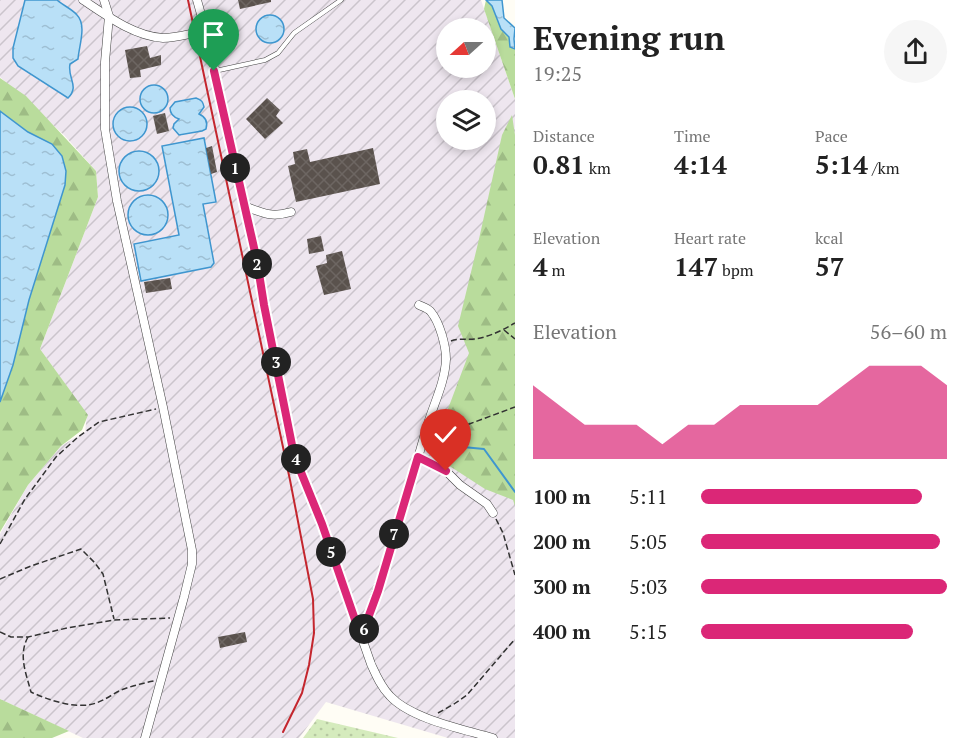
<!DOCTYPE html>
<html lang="en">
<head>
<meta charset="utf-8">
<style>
	:root { --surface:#fff; --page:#f6f6f6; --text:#222; --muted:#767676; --accent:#db2777 }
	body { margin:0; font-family:"PT Serif",serif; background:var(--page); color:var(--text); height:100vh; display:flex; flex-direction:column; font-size:22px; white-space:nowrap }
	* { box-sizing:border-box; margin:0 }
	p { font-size:20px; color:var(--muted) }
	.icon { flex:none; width:33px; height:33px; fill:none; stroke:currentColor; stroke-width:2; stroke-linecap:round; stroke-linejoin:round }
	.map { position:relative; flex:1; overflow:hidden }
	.drawer { display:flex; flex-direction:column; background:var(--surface); width:450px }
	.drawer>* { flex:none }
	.needle { width:39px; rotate:249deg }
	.fabs { position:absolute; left:436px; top:18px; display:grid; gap:12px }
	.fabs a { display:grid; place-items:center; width:60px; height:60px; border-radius:50%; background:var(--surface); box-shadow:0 3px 9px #0003; font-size:30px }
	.pin { position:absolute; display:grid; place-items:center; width:51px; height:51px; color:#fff; margin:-62px -26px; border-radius:50% 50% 50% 0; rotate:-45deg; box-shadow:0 0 6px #0007 }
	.pin .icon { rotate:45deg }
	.km { position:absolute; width:30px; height:30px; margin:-15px; border-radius:50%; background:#222; color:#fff; font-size:16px; line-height:30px; text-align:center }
	.round { display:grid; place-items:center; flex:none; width:63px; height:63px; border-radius:32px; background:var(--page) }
	.head { display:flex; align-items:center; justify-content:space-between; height:102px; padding:0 18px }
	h1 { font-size:33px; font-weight:700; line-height:45px }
	.figures { display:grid; grid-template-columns:repeat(3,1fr); gap:9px; height:102px; padding:6px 18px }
	.figures div { display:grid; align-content:center }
	.figures b { font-size:26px; font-weight:700 }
	.figures small { font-size:16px; font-weight:400 }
	.figures p { font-size:16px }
	.chart { height:168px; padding:12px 18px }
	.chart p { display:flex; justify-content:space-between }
	.chart svg { width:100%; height:108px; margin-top:6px; fill:var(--accent); opacity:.7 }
	ul { padding:0 18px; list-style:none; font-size:20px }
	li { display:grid; grid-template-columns:96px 72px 1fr; align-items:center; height:45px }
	li i { height:15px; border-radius:8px; background:var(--accent) }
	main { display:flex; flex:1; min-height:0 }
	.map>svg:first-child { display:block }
	.industrial { fill:url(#industrial-furrows); fill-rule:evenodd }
	.grass { fill:url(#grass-dots) }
	.forest { fill:url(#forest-firs) }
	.water { fill:url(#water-ripples); stroke:#3f96cf; stroke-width:1.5 }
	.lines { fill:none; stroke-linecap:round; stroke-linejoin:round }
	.stream { stroke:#3f96cf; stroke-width:2 }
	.building { fill:url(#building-cross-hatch) }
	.lane-casing { stroke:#444; stroke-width:5 }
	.street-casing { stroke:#444; stroke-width:9 }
	.path { stroke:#333; stroke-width:1.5; stroke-dasharray:6 3; stroke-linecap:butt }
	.lane { stroke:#fff; stroke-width:4 }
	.street { stroke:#fff; stroke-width:8 }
	.rail { stroke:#c4262e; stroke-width:2 }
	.route-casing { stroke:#fff; stroke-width:12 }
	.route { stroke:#db2777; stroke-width:8 }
</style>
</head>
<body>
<main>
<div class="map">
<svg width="515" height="738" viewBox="0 0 515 738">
	<defs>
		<pattern id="industrial-furrows" width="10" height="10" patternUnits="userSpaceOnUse" patternTransform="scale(1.5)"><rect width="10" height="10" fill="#eee6ef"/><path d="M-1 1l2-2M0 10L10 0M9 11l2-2" fill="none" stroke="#cbc4cc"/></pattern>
		<pattern id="grass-dots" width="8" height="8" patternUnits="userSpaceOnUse" patternTransform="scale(1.5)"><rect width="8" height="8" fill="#d5ebbd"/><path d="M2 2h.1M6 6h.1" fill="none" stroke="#b6c8a1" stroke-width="1.8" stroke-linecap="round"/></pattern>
		<pattern id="forest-firs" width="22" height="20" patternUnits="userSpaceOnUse" patternTransform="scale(1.5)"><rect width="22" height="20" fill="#b9dc9c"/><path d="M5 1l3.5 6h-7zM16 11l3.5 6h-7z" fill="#9ebc85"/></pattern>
		<pattern id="water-ripples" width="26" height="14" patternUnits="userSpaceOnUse" patternTransform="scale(1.5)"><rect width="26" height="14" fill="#b9e0f7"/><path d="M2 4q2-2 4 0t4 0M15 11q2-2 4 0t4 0" fill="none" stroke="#9ebfd3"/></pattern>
		<pattern id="building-cross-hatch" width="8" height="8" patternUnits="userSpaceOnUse" patternTransform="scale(1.5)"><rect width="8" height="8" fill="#5a524d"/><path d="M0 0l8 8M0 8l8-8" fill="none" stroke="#6d6662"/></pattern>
	</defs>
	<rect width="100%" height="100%" fill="#fffdf5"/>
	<!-- industrial -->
	<path class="industrial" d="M0,0H481L515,99V738H448L326,702L299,738H83L0,699V534L28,485L61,446L85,432L87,415L40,349L98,197L96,171L64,135L0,77ZM447,28H486V68H447ZM447,100H486V140H447Z"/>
	<!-- grass -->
	<path class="grass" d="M317,719L398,738H303Z"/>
	<!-- forest -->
	<g class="forest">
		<path d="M486,0L492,6L501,29L509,37L510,47L515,49V99L484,9Z"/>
		<path d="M0,78L26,96L96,171L98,197L40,349L88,415L82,430L61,446L28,485L0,532V402L13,365L29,300L65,185L66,171L52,144L28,132L0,111Z"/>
		<path d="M512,115L515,135V506L513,500L485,489L431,454L469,353L458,326L479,239L502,135Z"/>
		<path d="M0,699L69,731L52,738H0Z"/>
	</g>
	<!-- water -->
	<g class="water">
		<path d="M25,0H57C64,6 72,9 77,15C87,25 79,46 78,59L70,64C67,78 80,86 68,98L18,66L13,58V48Z"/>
		<path d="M486,0H502L504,18L515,28L514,39L515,49L510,47L509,37L501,29L492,6Z"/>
		<circle cx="270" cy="29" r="14"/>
		<circle cx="154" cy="99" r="14"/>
		<path d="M196,98C202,100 203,102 204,107L199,114C206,117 208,122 206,129L202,131L179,135L173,128L174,124L179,119C173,117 170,114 170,108L175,102Z"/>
		<circle cx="130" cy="124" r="17"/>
		<path d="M0,111L28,132L52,144L62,156L66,171L65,185L29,300L13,365L0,402Z"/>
		<path d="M204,138L216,202L203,204L214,263L211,267L141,281L134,244L179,235L162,146Z"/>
		<circle cx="139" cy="171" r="20"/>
		<circle cx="148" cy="215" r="20"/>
	</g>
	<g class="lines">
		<!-- stream -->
		<path class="stream" d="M431,444L484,449L515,492"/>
	</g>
	<!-- building -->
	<g class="building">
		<path d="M238,0H271V2L240,9Z"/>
		<path d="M147,46L150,58L161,55V65L140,70L141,77L130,78L125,50Z"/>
		<path d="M267,98L280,110L276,116L283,123L265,139L246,119Z"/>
		<path d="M165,113L169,131L157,134L153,116Z"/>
		<path d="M212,146L217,172L211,174L206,148Z"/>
		<path d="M373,148L380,184L296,202L288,166L295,164L293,152L307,149L310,162Z"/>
		<path d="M321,236L324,251L309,254L307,239Z"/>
		<path d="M342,251L351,289L324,295L316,266L327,263L326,255Z"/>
		<path d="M170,278L172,289L146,293L144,282Z"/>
		<path d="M245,632L247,642L220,648L218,637Z"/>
	</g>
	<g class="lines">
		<defs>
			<path id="lane" d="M215,71L265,60L278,53L294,33L341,0"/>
			<g id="street">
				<path d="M83,0C107,16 134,36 163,38C173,38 185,35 195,33"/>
				<path d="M104,0L109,16L105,62V129L117,201L163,407L192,550V564L184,597L145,738"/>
				<path d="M197,0L206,32L257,261L264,305L294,455L322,524L371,664C376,675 381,687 390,696C411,719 463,729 493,738"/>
				<path d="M244,206C263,213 271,218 291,212"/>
				<path d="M418,457L446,471L460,485L487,504L493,513"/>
				<path d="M361,637C385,569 406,500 426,430C432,407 445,384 446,359C446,346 440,323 431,312C429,309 423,307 419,305"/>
			</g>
		</defs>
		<!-- lane casing -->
		<use href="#lane" class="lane-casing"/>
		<!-- street casing -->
		<use href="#street" class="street-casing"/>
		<!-- path -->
		<g class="path">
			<path d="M504,330L515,339"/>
			<path d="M451,341C459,338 467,340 475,339C489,337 503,330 515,323"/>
			<path d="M433,428L453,430L515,407"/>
			<path d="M496,519L503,533L515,575"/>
			<path d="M0,544L25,499L56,457L78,437L99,422L156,409"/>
			<path d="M0,579L31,566L81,549L95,563L103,574L114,619"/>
			<path d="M0,632L11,637H28L67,628L114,620L170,618"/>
			<path d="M28,637C18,655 26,673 31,692C48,700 77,710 96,703C105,700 113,694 121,690C132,686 143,683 154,681"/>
			<path d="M438,713L454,704L467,695L515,639"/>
		</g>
		<!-- lane -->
		<use href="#lane" class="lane"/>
		<!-- street -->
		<use href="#street" class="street"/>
		<!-- rail -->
		<path class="rail" d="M188,0L290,480L313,599L314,633L309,665L302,693L283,732"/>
	</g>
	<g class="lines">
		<defs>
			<path id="route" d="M214,71L257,261L264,305L294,455L322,524L361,637L378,591L418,457L446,471"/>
		</defs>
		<!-- route casing -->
		<use href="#route" class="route-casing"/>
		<!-- route -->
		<use href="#route" class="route"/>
	</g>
</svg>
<div class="fabs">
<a><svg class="needle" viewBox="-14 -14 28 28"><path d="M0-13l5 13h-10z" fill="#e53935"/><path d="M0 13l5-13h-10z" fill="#767676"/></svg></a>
<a><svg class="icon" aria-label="layers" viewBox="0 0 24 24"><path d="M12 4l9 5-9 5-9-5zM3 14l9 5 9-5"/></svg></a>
</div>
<div class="pin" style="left:214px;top:71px;background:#1e9e55"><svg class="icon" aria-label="arrive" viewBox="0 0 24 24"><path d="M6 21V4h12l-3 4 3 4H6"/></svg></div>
<div class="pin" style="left:446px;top:471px;background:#d93025"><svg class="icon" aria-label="check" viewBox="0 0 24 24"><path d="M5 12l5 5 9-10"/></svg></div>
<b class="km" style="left:235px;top:168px">1</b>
<b class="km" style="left:257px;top:264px">2</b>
<b class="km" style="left:276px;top:362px">3</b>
<b class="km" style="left:296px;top:459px">4</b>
<b class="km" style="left:331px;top:552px">5</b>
<b class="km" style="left:364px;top:629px">6</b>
<b class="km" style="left:394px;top:534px">7</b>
</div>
<section class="drawer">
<div class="head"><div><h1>Evening run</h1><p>19:25</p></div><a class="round"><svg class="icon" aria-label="share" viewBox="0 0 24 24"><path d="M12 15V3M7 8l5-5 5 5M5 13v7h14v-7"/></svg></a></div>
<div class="figures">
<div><p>Distance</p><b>0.81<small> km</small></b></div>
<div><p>Time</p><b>4:14</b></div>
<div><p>Pace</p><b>5:14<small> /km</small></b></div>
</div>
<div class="figures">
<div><p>Elevation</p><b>4<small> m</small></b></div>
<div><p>Heart rate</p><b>147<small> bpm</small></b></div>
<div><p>kcal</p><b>57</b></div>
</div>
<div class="chart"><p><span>Elevation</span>56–60 m</p>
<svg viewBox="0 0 160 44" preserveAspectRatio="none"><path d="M0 44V14L10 22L20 30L30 30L40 30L50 38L60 30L70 30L80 22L90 22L100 22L110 22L120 14L130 6L140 6L150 6L160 14V44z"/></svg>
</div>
<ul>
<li><b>100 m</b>5:11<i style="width:90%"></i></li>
<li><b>200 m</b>5:05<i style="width:97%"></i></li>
<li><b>300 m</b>5:03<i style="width:100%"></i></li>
<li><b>400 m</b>5:15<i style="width:86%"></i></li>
</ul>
</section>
</main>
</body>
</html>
